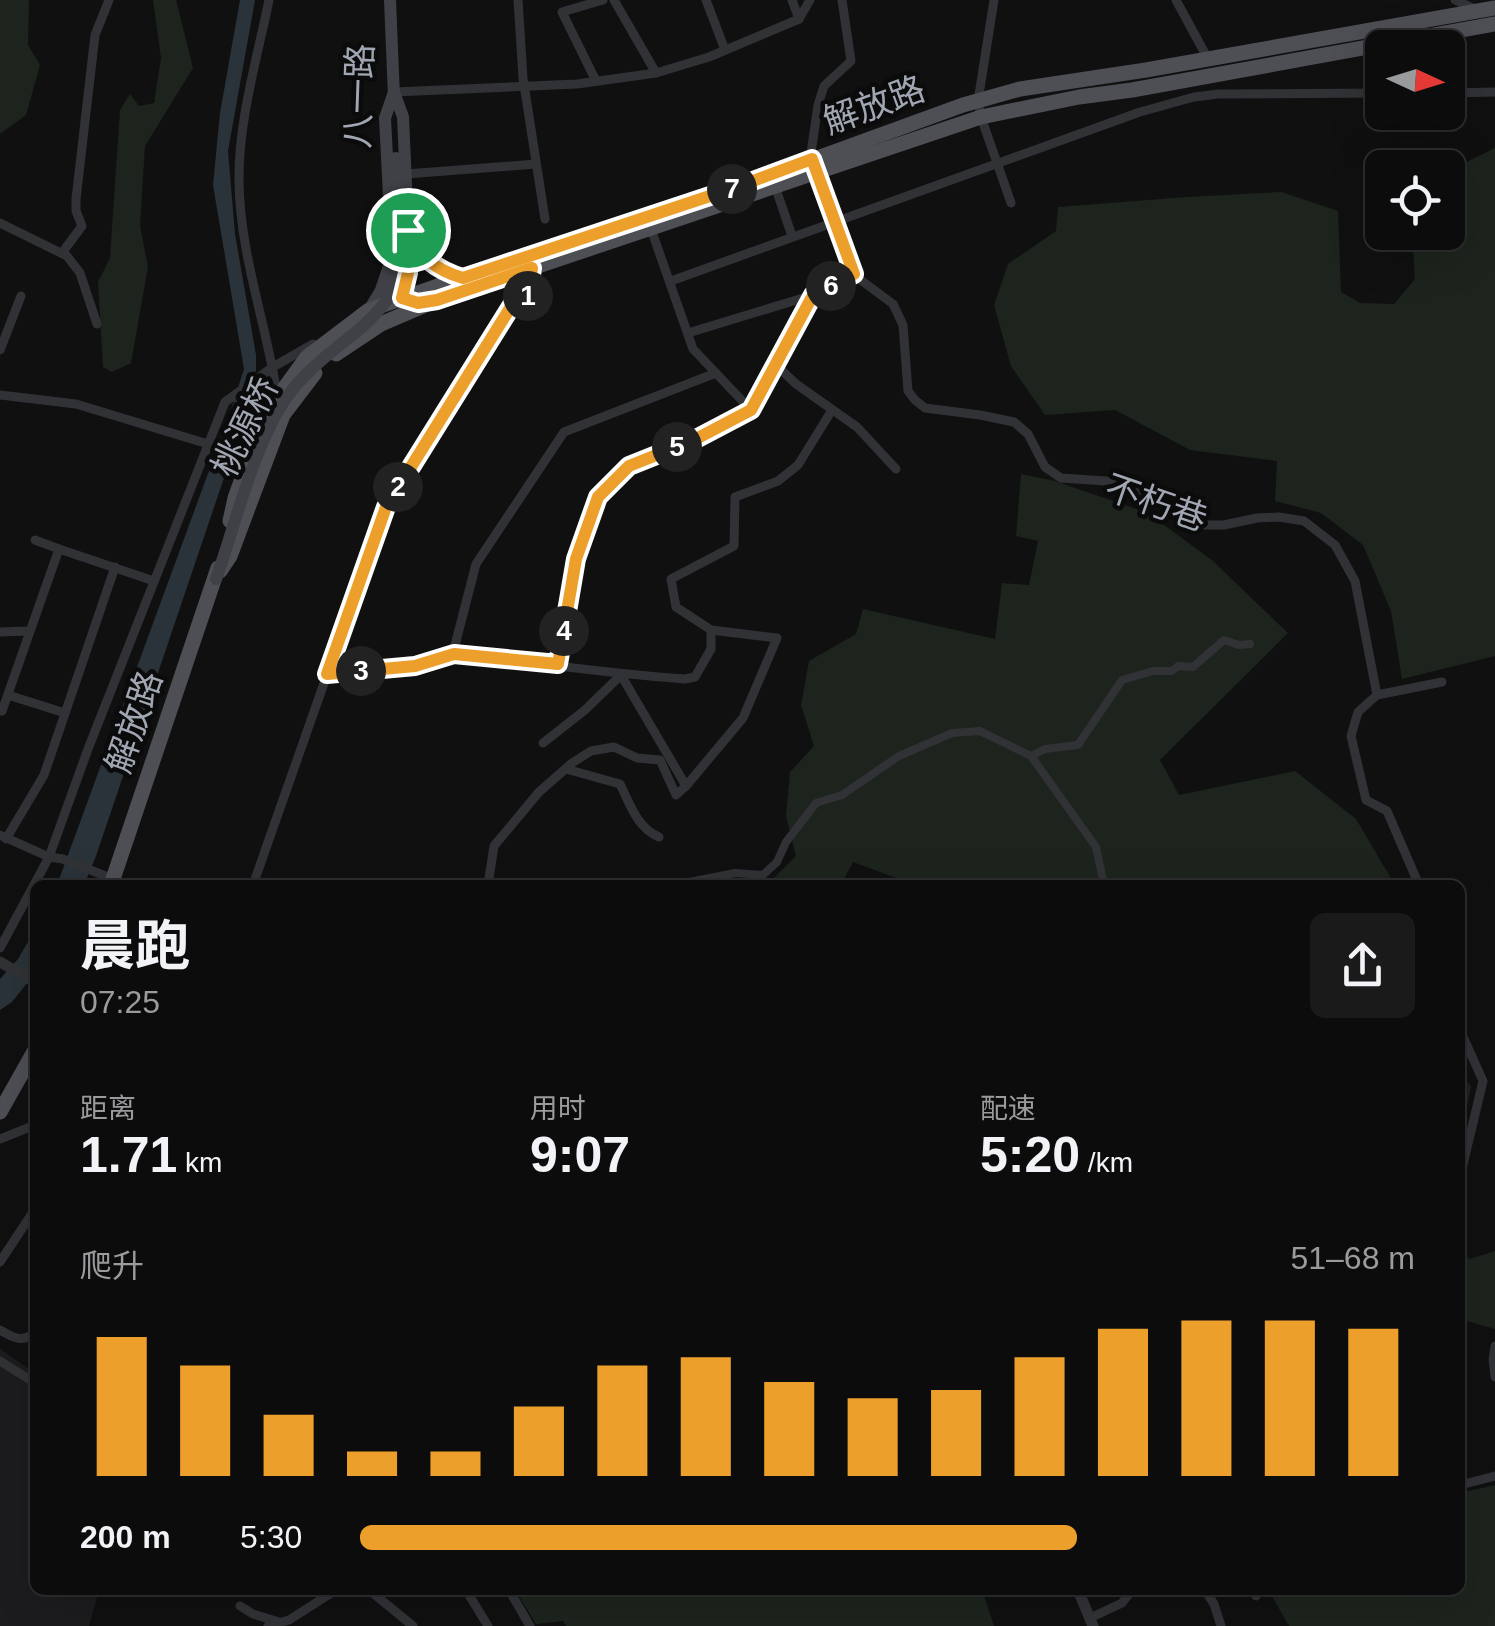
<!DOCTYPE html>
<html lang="zh">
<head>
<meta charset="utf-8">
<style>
	:root { --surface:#0c0c0d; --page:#1a1a1b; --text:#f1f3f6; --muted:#9a9b9d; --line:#2c2c2e; --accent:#ed9f2b }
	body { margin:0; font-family:Arial,"Noto Sans SC",sans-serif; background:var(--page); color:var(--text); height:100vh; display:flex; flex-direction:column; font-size:38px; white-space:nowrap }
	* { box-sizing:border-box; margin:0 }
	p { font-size:32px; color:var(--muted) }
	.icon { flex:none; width:55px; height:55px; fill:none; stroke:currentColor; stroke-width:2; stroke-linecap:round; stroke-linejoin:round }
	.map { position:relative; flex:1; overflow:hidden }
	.sheet { position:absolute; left:30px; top:880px; width:1435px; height:715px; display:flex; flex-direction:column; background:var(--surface); border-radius:15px; box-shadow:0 10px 40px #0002,0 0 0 2px var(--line) }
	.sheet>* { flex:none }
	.needle { width:65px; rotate:94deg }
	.buttons { position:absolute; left:1365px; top:30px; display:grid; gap:20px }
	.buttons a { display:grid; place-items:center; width:100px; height:100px; border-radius:15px; background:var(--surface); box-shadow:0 10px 40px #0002,0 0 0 2px var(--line); font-size:50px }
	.pin { position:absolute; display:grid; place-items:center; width:85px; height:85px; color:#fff; margin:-42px; border:5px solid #fff; border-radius:50%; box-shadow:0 2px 10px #0007 }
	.km { position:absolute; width:50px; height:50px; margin:-25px; border-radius:50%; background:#222; color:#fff; font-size:28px; line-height:50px; text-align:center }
	.round { display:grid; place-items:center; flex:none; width:105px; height:105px; border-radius:15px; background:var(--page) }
	.overview { display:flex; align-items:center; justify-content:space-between; height:170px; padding:0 50px }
	h1 { font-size:55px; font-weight:700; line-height:75px }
	.figures { display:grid; grid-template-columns:repeat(3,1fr); gap:15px; height:170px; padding:10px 50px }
	.figures div { display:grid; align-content:center }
	.figures b { font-size:50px; font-weight:700 }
	.figures small { font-size:28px; font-weight:400 }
	.figures p { font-size:28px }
	.chart { height:280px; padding:20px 50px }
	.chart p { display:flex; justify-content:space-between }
	.chart svg { width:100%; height:180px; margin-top:10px; stroke:var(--accent); stroke-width:6 }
	ul { padding:0 50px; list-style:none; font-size:32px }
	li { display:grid; grid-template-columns:160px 120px 1fr; align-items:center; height:75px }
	li i { height:25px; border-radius:12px; background:var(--accent) }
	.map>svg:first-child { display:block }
	.built { fill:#1c1c1e }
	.green { fill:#1c241d }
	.water { fill:#2a3339 }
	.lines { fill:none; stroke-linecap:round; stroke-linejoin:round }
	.pedestrian { stroke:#313236; stroke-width:8 }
	.minor { stroke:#313236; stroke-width:9 }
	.tertiary { stroke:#313236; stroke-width:11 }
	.secondary { stroke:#3f4146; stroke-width:12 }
	.primary { stroke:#4d4f55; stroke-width:15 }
	.secondary-bridge { stroke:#3f4146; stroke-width:12 }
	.route-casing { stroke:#fff; stroke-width:20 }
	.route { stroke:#ed9f2b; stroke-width:12 }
	.labels { text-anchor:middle; stroke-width:9; stroke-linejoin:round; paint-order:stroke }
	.street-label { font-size:35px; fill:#a1a7b2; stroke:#0b0b0c }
</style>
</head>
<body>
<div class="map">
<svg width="1495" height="1626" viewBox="0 0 1495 1626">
	<rect width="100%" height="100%" fill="#101011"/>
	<!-- built -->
	<path class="built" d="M0,1349L35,1373V1590H99L89,1626H0Z"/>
	<!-- green -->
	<g class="green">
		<path d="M0,0H29L28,45L40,65L26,115L0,134Z"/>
		<path d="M153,0H176L193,68L145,146L140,226L148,267L131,363L112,372L103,367L98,282L110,258L120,110L130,94L139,106L154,103L161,58Z"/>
		<path d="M1495,148V656L1402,679L1391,611L1363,545L1321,513L1275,501L1277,461L1190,450L1115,410L1045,415L1011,366L994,305L1008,264L1056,231L1058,207L1187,197L1281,192L1338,211L1341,292L1360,303L1394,304L1415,279L1412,233L1448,232V171Z"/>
		<path d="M1021,474L1055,481L1148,513L1213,561L1288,633L1160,760L1179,795L1295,771L1356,819L1395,885H915L853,862L841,885H712L714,883L768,884L796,856L786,816L790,772L814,746L801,705L809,661L856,634L863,609L995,639L1002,583L1029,585L1038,541L1016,536Z"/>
		<path d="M1460,1074L1471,1086L1460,1142Z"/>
		<path d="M1495,1251V1329L1460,1319V1252L1470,1259Z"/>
		<path d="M1495,1485V1626H1289L1269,1591L1460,1590V1493Z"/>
		<path d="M515,1590H982L994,1626H566L563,1621L536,1624Z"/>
	</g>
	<!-- water -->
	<g class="water">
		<path d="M240,0H255L228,151L235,234L256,355V369L251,398L96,856L84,885H57L228,419L244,369L213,185L220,113Z"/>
		<path d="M35,930V973L12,1002L0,1010V979L18,959Z"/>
	</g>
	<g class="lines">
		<!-- pedestrian -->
		<g class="pedestrian">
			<path d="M1031,756L1045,749L1078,745L1122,680L1153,671H1172L1178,666L1193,667L1224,640L1239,645L1250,644"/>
			<path d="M674,885L735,873L763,875L777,862L786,842L816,803L842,795L899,756L952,733L980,731L1031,756L1096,847L1104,885"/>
		</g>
		<!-- minor -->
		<g class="minor">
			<path d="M269,0C257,59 238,122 239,182C240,254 266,323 277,394"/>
			<path d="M518,0L523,78L545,219"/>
			<path d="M614,0L656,73"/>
			<path d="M706,0L725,50"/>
			<path d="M792,0L799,19"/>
			<path d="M842,0L851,61L824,86L818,105L811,153L854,275L893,304L903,325L908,391L915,400L925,408L980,415L1014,422L1028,434L1045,467L1061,478L1106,481L1126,485L1150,494L1187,518L1206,525H1224L1257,518L1279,517L1304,521L1335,545L1355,581L1377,695L1442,682"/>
			<path d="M994,0L978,101L981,117L1011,203"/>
			<path d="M1176,0L1208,59"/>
			<path d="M1455,0L1475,9"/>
			<path d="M596,81L562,12L603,0"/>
			<path d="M394,92L577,84L656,73L709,57L799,19L810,0"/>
			<path d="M1448,93L1495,92"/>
			<path d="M406,174L536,164"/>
			<path d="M775,186L792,236"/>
			<path d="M0,223L67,256L80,273L97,324"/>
			<path d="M62,253L82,226L76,211V199L95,35L109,0"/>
			<path d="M671,281L1140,112L1194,97L1218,94L1382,93"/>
			<path d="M688,333L813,295"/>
			<path d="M0,350L21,296"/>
			<path d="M776,365L796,384L857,427L896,469"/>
			<path d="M0,395L76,404L208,444"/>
			<path d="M751,410L813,295L854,275"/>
			<path d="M35,540L59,549"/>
			<path d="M0,632L29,631"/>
			<path d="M453,653C531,662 608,674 685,679L695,677L711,649V630"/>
			<path d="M557,664L576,559L598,497L629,466L694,440L751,410L693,349L651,229"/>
			<path d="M327,674L415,666L453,653L476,564L564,432L716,373"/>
			<path d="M8,695L65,713"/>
			<path d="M1377,695L1358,712L1351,736L1366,800L1387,811L1419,885"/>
			<path d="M0,711H2L59,549L154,581"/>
			<path d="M543,743L585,710L621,675L686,786L743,718L777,638L711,630L676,607L671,579L734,546L735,497L778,481L798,465L832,410"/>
			<path d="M566,769L620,784C630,804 637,828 659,837"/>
			<path d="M0,835L49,857L63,859L113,879"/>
			<path d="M6,839L44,775L115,567"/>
			<path d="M253,885L386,507L512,305L528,297L532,268"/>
			<path d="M488,885L494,846L539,792L572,763L591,751L614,747L637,758L660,760L676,795L686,786"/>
			<path d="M0,948L49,857L88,749L225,402L273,367L313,344"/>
			<path d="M1460,1030L1483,1081L1460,1177"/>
			<path d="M0,1139L35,1125"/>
			<path d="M0,1262L35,1209"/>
			<path d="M0,1330C14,1338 21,1343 35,1333"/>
			<path d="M1495,1346L1493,1360L1495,1377"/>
			<path d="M0,1361L35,1383"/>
			<path d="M1460,1485L1495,1476"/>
			<path d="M369,1590L413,1626"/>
			<path d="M466,1590L488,1626"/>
			<path d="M509,1590L530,1626"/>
			<path d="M1205,1590L1214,1604L1221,1626"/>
			<path d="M1254,1590L1256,1596"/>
			<path d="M240,1606L253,1614L279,1622"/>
			<path d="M1090,1618L1122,1603L1132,1590"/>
			<path d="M268,1626L289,1620L336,1590"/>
		</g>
		<!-- tertiary -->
		<g class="tertiary">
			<path d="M0,962L35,982"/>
			<path d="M1078,1590L1093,1626"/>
		</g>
		<!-- secondary -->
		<g class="secondary">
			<path d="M390,0L394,97"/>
			<path d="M394,92L403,117L409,252L406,287L400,301"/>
			<path d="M411,236C420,260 440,272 463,278"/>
			<path d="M369,310L381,290L389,266L391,235L385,118L394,92"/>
		</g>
		<!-- primary -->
		<g class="primary">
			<path d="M336,354L381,324L437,300L981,117L1079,97L1132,90L1495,24"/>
			<path d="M230,521L235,498L263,420L278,397L307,357L369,310L515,259L749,183L963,105L1020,89L1146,70L1495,8"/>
			<path d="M220,571L230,556L283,415L315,373"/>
			<path d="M113,885V879L218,568"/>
			<path d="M0,1112L35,1050"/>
		</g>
		<!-- secondary-bridge -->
		<path class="secondary-bridge" d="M216,579C236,523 252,451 284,401C305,370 333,351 361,328C372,318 383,307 391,294C407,265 398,191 396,158"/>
	</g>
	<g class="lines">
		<defs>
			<path id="route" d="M812,159L854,274L813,295L751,410L694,440L629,466L598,497L576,559L558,664L454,654L415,666L327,674L386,507L512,305L528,297L532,268L437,300L418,303L402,298L408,273V230C419,256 435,270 463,278L734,188Z"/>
		</defs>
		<!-- route casing -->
		<use href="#route" class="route-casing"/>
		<!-- route -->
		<use href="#route" class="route"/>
	</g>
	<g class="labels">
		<!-- street labels -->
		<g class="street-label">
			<text transform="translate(359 96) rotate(-88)" y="12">八一路</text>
			<text transform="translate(874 105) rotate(-20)" y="12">解放路</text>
			<text transform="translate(245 427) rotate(-64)" y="12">桃源桥</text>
			<text transform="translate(1156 503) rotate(19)" y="12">不朽巷</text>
			<text transform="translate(134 722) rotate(-71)" y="12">解放路</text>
		</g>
	</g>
</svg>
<div class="buttons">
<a><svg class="needle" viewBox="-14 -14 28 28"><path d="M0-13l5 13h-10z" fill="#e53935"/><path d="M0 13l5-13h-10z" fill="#9a9b9d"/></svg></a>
<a><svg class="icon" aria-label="locate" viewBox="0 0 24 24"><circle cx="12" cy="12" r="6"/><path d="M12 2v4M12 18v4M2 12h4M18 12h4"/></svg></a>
</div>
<div class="pin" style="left:408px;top:230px;background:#1e9e55"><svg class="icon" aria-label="arrive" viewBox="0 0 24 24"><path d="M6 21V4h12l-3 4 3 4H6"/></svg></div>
<b class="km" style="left:528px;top:296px">1</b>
<b class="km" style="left:398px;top:487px">2</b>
<b class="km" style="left:361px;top:671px">3</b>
<b class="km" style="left:564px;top:631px">4</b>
<b class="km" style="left:677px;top:447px">5</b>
<b class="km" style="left:831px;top:286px">6</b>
<b class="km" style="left:732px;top:189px">7</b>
<section class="sheet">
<div class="overview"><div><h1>晨跑</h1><p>07:25</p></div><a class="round"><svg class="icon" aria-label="share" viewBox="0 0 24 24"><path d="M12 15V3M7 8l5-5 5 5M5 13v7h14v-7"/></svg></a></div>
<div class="figures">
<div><p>距离</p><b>1.71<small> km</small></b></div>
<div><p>用时</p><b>9:07</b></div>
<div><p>配速</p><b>5:20<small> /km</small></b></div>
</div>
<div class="chart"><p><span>爬升</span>51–68 m</p>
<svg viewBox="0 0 160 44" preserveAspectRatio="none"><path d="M5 44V10M15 44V17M25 44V29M35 44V38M45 44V38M55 44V27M65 44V17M75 44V15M85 44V21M95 44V25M105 44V23M115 44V15M125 44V8M135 44V6M145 44V6M155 44V8"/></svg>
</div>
<ul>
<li><b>200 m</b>5:30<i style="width:68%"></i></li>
</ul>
</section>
</div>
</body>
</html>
